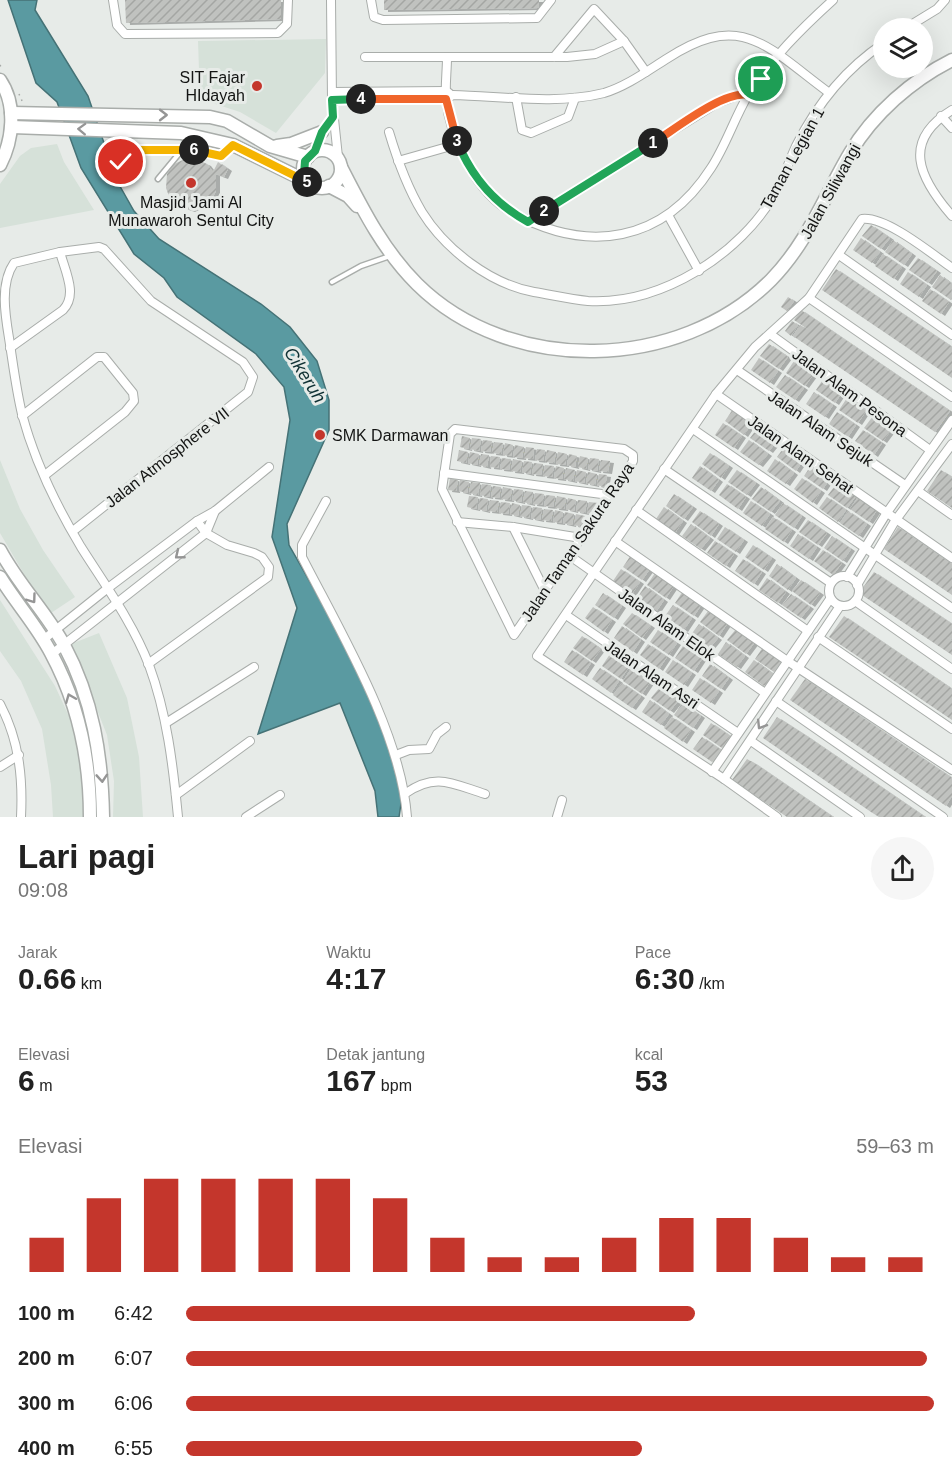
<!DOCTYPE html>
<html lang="id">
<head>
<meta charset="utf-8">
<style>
	:root { --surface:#fff; --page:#f6f6f6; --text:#222; --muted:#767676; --accent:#c4362c }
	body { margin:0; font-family:Helvetica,sans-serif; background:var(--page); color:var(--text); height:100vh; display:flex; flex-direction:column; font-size:22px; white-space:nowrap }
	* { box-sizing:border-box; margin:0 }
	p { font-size:20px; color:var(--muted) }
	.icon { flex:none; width:33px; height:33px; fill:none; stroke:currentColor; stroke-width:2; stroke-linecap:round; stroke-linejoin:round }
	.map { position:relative; height:817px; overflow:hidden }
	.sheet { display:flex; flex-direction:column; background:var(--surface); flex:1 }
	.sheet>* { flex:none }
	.buttons { position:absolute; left:873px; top:18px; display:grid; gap:12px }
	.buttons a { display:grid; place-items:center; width:60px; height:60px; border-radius:50%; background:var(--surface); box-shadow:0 6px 24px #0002; font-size:30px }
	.pin { position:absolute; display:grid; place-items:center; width:51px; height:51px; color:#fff; margin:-26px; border:3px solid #fff; border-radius:50%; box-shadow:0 2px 6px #0007 }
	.km { position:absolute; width:30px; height:30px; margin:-15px; border-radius:50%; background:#222; color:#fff; font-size:16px; line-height:30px; text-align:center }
	.round { display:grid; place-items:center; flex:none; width:63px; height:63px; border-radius:32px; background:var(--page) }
	.summary { display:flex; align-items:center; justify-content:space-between; height:102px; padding:0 18px }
	h1 { font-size:33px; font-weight:600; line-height:45px }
	.stats { display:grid; grid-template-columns:repeat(3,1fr); gap:9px; height:102px; padding:6px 18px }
	.stats div { display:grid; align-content:center }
	.stats b { font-size:30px; font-weight:600 }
	.stats small { font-size:16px; font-weight:400 }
	.stats p { font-size:16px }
	.chart { height:168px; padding:12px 18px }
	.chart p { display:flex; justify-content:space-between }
	.chart svg { width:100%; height:108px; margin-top:6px; stroke:var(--accent); stroke-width:6 }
	ul { padding:0 18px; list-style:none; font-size:20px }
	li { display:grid; grid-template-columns:96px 72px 1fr; align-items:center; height:45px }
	li i { height:15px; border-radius:8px; background:var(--accent) }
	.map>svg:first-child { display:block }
	.built { fill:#d6e1d9 }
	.water { fill:#5a9aa1; stroke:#457276; stroke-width:1.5 }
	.building { fill:url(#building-hatch); filter:url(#shadow) }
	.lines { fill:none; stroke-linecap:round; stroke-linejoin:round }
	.service-casing { stroke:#a9adaa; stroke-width:7 }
	.minor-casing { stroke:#a9adaa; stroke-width:10 }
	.primary-casing { stroke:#a9adaa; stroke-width:15 }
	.path { stroke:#a7aaa7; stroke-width:1.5; stroke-dasharray:1.5 4.5; stroke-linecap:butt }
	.service { stroke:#fff; stroke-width:4 }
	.minor { stroke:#fff; stroke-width:8 }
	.primary { stroke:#fff; stroke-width:12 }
	.oneway { stroke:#959595 }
	.split-1-casing { stroke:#fff; stroke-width:12 }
	.split-2-casing { stroke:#fff; stroke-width:12 }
	.split-3-casing { stroke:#fff; stroke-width:12 }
	.split-4-casing { stroke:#fff; stroke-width:12 }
	.split-5-casing { stroke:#fff; stroke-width:12 }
	.split-6-casing { stroke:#fff; stroke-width:12 }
	.split-7-casing { stroke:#fff; stroke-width:12 }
	.split-1 { stroke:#f0652b; stroke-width:8 }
	.split-2 { stroke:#22a559; stroke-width:8 }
	.split-3 { stroke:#22a559; stroke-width:8 }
	.split-4 { stroke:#f0652b; stroke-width:8 }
	.split-5 { stroke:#22a559; stroke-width:8 }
	.split-6 { stroke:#f5b400; stroke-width:8 }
	.split-7 { stroke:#f5b400; stroke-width:8 }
	.poi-dot { fill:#c4362c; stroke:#e7ebe8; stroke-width:2 }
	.labels { text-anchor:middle; stroke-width:6; stroke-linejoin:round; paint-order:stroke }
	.poi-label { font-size:16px; fill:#131413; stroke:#e7ebe8; text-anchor:end }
	.street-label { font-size:16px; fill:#131413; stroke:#e7ebe8 }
	.water-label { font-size:18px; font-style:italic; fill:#103134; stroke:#e7ebe8 }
</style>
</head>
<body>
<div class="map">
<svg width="952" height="817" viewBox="0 0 952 817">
	<defs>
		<pattern id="building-hatch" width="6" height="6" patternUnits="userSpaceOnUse" patternTransform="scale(1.5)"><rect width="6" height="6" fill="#c0c2bf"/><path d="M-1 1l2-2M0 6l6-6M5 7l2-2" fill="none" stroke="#a4a6a3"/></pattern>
		<filter id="shadow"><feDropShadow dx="4" dy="2" stdDeviation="0" flood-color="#0004"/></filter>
	</defs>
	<rect width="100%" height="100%" fill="#e7ebe8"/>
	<!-- built -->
	<g class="built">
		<path d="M326,39L325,73L276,133L240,112L200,99L198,41Z"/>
		<path d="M57,144L64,162L94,210L0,228V184L20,156L31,148Z"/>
		<path d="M0,460L20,509L43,550L75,597L48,615L0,533Z"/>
		<path d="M0,600L55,686L73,725L80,761L84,817H53L51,785L42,729L21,681L0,651Z"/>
		<path d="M99,633L127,698L139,757L143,817H113L114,781L107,735L71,644Z"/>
	</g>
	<!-- water -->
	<path class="water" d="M8,0H37L35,10L88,96L117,181L134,211L159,239L261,304L290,327L317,361L329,400V430L287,524L289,545L351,654L396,755L403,790L399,817H378L375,791L340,703L258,734L297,608L272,537L290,420L284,387L256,354L177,297L164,278L134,254L81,168L57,102L36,83Z"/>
	<!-- building -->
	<g class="building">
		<path d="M125,0H281V19L126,23Z"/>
		<path d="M384,0H539V8L384,10Z"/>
		<path d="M185,159L198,160L207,164L213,172L218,162L228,169L224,177L216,174V191L211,200L191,210L179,206L170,199L166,188L167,174L174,164Z"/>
		<path d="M871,225L890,238L881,249L862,236Z"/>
		<path d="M861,238L880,252L872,263L853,250Z"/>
		<path d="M893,240L912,254L904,265L885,252Z"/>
		<path d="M883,254L902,267L894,279L875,266Z"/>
		<path d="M918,258L937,271L928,283L909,270Z"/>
		<path d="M836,269L952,347V378L822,290Z"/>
		<path d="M908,272L927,285L919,297L900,284Z"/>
		<path d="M940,275L952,284L951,300L932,287Z"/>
		<path d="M930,289L949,302L941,314L922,301Z"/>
		<path d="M788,297L794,301L787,311L781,307Z"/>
		<path d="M801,310L950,411L935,432L793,336L800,325L809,330L794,320Z"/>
		<path d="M792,321L798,325L791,336L785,331Z"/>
		<path d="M769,344L788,357L779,369L760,356Z"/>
		<path d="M759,358L778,371L770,383L751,370Z"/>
		<path d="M794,361L813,375L805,386L786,373Z"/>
		<path d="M785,375L804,388L795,400L776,387Z"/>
		<path d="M824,378L843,391L835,403L816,390Z"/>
		<path d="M814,392L833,405L825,417L806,404Z"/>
		<path d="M847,398L866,411L858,423L839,410Z"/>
		<path d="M733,409L752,423L744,435L725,421Z"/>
		<path d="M837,412L856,425L848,437L829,424Z"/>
		<path d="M873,416L892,429L883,441L864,428Z"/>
		<path d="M723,423L742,436L734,448L715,435Z"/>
		<path d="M759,426L778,440L769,451L750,438Z"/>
		<path d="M863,430L882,443L874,455L855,441Z"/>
		<path d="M462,436L470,438L468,449L460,447Z"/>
		<path d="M472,438L481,439L479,451L470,449Z"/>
		<path d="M483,440L492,441L490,452L481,451Z"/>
		<path d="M749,440L768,454L759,465L740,452Z"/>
		<path d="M494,442L503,443L501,454L492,453Z"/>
		<path d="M505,443L513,445L511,456L503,455Z"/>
		<path d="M515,445L524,447L522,458L513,457Z"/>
		<path d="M785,446L804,459L796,471L777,457Z"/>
		<path d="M526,447L534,448L533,459L524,458Z"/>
		<path d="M537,449L545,450L543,461L535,460Z"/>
		<path d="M459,450L468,452L466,463L457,461Z"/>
		<path d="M547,450L556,452L554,463L545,462Z"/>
		<path d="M470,452L479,454L477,465L468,463Z"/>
		<path d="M558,452L567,454L565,465L556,464Z"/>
		<path d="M710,453L729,466L721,478L702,464Z"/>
		<path d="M481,454L489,455L487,467L479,465Z"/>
		<path d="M569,454L577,456L575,467L567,465Z"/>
		<path d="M491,456L500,457L498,468L490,467Z"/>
		<path d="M580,456L588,458L586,469L578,467Z"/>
		<path d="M502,458L511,459L509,470L500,469Z"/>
		<path d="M590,458L599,459L597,471L588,469Z"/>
		<path d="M513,459L522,461L520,472L511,471Z"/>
		<path d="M775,459L794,473L786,484L767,471Z"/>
		<path d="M601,460L610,461L608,472L599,471Z"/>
		<path d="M524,461L532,462L530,474L522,472Z"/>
		<path d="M534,463L543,464L541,475L532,474Z"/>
		<path d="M812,464L831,477L823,489L804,476Z"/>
		<path d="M545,465L554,466L552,477L543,476Z"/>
		<path d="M556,466L564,468L562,479L554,478Z"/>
		<path d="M700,466L719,480L711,491L692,478Z"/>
		<path d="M566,468L575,470L573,481L564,479Z"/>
		<path d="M577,470L586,472L584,483L575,481Z"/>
		<path d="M737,470L756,483L747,495L728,482Z"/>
		<path d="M941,470L952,477V508L927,491Z"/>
		<path d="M588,472L597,474L595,485L586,483Z"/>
		<path d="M599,474L607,475L605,487L597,485Z"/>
		<path d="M450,478L458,480L456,491L448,490Z"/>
		<path d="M802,478L821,491L813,503L794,489Z"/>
		<path d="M460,480L469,482L467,493L459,491Z"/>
		<path d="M471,482L480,483L478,495L469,493Z"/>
		<path d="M837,483L856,496L847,508L828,495Z"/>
		<path d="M482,484L491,485L489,497L480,495Z"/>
		<path d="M727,484L746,497L738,509L719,495Z"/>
		<path d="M493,486L501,487L499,498L491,497Z"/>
		<path d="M503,487L512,489L510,500L501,499Z"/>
		<path d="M761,487L780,501L771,512L752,499Z"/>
		<path d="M514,489L523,490L521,502L512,500Z"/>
		<path d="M525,491L533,492L531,504L523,502Z"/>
		<path d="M535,493L544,494L542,505L533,504Z"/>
		<path d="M674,494L693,507L684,519L666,506Z"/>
		<path d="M546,495L555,496L553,507L544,506Z"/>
		<path d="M469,496L478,497L476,509L467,507Z"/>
		<path d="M557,496L566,498L564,509L555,508Z"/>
		<path d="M827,497L846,510L838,522L819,508Z"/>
		<path d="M858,497L877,510L869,522L850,509Z"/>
		<path d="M480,498L488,499L486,511L478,509Z"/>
		<path d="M568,498L576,500L574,511L566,509Z"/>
		<path d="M490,500L499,501L497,512L488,511Z"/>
		<path d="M578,500L587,501L585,513L576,511Z"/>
		<path d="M751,501L770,514L762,526L743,513Z"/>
		<path d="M501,502L510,503L508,514L499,513Z"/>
		<path d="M589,502L598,503L596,515L587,513Z"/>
		<path d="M512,503L520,505L518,516L510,514Z"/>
		<path d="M783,503L802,516L794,528L775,515Z"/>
		<path d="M522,505L531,506L529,518L520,516Z"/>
		<path d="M533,507L542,508L540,520L531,518Z"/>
		<path d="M664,507L683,521L675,533L656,519Z"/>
		<path d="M544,509L553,510L551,521L542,520Z"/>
		<path d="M555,510L563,512L561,523L553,522Z"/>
		<path d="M700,511L719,524L711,536L692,522Z"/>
		<path d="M848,511L867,524L859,536L840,523Z"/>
		<path d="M565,512L574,514L572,525L563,523Z"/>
		<path d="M576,514L585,516L583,527L574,525Z"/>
		<path d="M773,517L792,530L784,542L765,529Z"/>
		<path d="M808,520L827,533L818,545L799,532Z"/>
		<path d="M691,524L710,538L701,549L682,536Z"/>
		<path d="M725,527L744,540L736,552L717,539Z"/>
		<path d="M898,527L952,564V595L884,549L891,538L911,552L891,538Z"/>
		<path d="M798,534L817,547L809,559L790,546Z"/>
		<path d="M832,536L851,549L843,561L824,548Z"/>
		<path d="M715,541L734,554L726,566L707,553Z"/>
		<path d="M753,545L772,558L764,570L745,557Z"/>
		<path d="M823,550L842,563L833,575L814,561Z"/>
		<path d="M631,555L650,569L642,580L623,567Z"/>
		<path d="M743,559L762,572L754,584L735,571Z"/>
		<path d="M777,564L796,578L788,590L769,576Z"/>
		<path d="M621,569L640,582L632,594L613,581Z"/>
		<path d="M874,572L952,624V639L947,637L952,641V655L859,593Z"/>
		<path d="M655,573L674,586L666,598L647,585Z"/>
		<path d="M767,578L786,592L778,603L759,590Z"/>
		<path d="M801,580L820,593L811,605L792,591Z"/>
		<path d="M645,586L664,600L656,612L637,598Z"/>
		<path d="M683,591L702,604L694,616L675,603Z"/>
		<path d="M603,593L622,606L614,618L595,605Z"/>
		<path d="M791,594L810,607L801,618L782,605Z"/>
		<path d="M673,605L692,618L684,630L665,616Z"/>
		<path d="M593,607L612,620L604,632L585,618Z"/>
		<path d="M708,611L727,624L719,636L700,622Z"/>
		<path d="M632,613L651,626L642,638L623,624Z"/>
		<path d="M844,616L952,689V720L829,637Z"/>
		<path d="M699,624L718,638L709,649L690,636Z"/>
		<path d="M622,626L641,640L633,652L614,638Z"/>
		<path d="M736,629L755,642L746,654L727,640Z"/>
		<path d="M658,630L677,643L669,655L650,642Z"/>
		<path d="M582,636L601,649L592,661L573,648Z"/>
		<path d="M726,642L745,656L737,667L718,654Z"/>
		<path d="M648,644L667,657L659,669L640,655Z"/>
		<path d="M683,646L702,659L694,671L675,658Z"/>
		<path d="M763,647L782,660L774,672L755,659Z"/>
		<path d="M572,650L591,663L583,675L564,662Z"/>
		<path d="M610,654L629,667L621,679L602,666Z"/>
		<path d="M673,660L692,673L684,685L665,672Z"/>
		<path d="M754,660L773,674L764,686L745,672Z"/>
		<path d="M710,664L729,678L721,689L702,676Z"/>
		<path d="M600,668L619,681L611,693L592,679Z"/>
		<path d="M631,669L650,682L642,694L623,681Z"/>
		<path d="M700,678L719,691L711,703L692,690Z"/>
		<path d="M805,679L952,778V796L946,806L790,700Z"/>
		<path d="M622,683L641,696L632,708L613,695Z"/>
		<path d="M660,687L679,700L670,711L651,698Z"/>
		<path d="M650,700L669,714L661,725L642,712Z"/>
		<path d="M682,703L701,716L693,728L674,715Z"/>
		<path d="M672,717L691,730L683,742L664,728Z"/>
		<path d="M777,717L805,735L925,817H879L871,812L763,738Z"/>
		<path d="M711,723L730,736L722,748L703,735Z"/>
		<path d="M702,737L721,750L712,762L693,749Z"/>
		<path d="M747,759L754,763L833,817H787L738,784L732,780Z"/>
	</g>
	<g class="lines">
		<defs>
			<g id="service">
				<path d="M130,177L121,162L126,151L183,149L221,156L230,148"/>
				<path d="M158,179L182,150"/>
				<path d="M332,282L361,266L390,256"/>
			</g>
			<g id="minor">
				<path d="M113,0L117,25L125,34L278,33L287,24L288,0"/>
				<path d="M331,0L332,100L338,157"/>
				<path d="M371,0L374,17L383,20L537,18L551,0"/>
				<path d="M906,28L937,9L945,0"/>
				<path d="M365,57H567L595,54L624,41"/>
				<path d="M447,57C447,71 445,85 446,98C450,139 476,193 513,213C588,254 663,243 711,168C726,145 734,119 748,95C771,59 801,29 833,0"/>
				<path d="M554,57L594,9L624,41L646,72"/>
				<path d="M332,92L446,91L449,93"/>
				<path d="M516,97L522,130L531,133L568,117L575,98"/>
				<path d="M332,100L446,99L453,95C501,96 556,105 604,93C627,86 647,71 668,58C742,10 767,47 828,92"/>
				<path d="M952,110C901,141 919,178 952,216"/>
				<path d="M941,116L952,128"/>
				<path d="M389,132C397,159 407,187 422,212C445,249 490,284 534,292C552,295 570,299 588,301C662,305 741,254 776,192C784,177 789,161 796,146C817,104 845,69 884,43"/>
				<path d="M315,151L322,132L333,117"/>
				<path d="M398,161L458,144"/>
				<path d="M668,215L699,271"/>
				<path d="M528,221L717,103L739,95H748"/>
				<path d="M839,255L952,335"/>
				<path d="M809,298L952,397"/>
				<path d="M770,334L930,450"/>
				<path d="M10,348L63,310C78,295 65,271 60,252"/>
				<path d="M737,370L905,485"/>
				<path d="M716,394L952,558"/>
				<path d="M22,416L97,357H104L133,393L134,401L125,412L45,475"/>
				<path d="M455,429L624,449L633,455V461L626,473L514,635L442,489L450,434Z"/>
				<path d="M693,429L952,608"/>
				<path d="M664,469L831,583"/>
				<path d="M444,473L609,495"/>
				<path d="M918,491L952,515"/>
				<path d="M326,501L302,545V557C341,633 401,733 407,817"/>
				<path d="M636,510L808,631"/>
				<path d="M457,522L513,527L581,538"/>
				<path d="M513,527L545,591"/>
				<path d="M73,531L248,392L253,377L243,362L151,301L104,249L99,247L60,252L14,263C0,283 5,314 9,338C13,363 16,389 22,414C34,459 57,507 81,547C105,585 133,623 149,665C167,714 173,765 178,817"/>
				<path d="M615,541L786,660L952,770"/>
				<path d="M570,556L765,693"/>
				<circle cx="844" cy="591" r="15"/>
				<path d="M847,577L886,514L952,420"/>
				<path d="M857,585L895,521L952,444"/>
				<path d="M855,601L952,669"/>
				<path d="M566,615L738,733"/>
				<path d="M818,637L952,729"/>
				<path d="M43,640L108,588L197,521L215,511L269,467"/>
				<path d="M52,654L206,533L215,511"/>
				<path d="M148,664L268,577L269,567L262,557L254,553L227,545L206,533L197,521"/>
				<path d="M776,701L943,817"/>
				<path d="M0,704C19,740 23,777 21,817"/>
				<path d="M166,723L254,667"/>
				<path d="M751,741L860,817"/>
				<path d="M396,755L409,750L429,749L437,734L446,727"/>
				<path d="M0,767L19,755"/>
				<path d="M712,772L830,599"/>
				<path d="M724,779L840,606"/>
				<path d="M406,793C436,772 453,784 485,794"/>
				<path d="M176,795L250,741"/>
				<path d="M246,817L280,795"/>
				<path d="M557,817L562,800"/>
				<path d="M777,817L724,779L537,656L716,394L755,347L809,298L862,219C886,216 932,254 952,268"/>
			</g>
			<g id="primary">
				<path d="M0,80C17,105 13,140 0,165"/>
				<path d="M11,113L210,117L227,121L270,146L308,157"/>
				<path d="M12,127L181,133L233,145L310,183"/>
				<path d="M277,146L291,144L322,132"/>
				<circle cx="322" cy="169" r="19"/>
				<path d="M341,167C363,210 383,250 417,284C510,376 679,372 771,280C808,242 824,197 850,153C873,114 912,80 952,60"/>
				<path d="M329,186L348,196L357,206"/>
				<path d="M0,550C18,584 46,612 64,645C93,699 102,757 103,817"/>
				<path d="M0,577C16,603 37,626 51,653C78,703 90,760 90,817"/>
			</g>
		</defs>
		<!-- service casing -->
		<use href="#service" class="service-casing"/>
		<!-- minor casing -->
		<use href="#minor" class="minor-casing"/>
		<!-- primary casing -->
		<use href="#primary" class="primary-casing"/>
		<!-- path -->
		<g class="path">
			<path d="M0,65L3,70"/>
			<path d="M19,94L23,103"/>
		</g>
		<!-- service -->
		<use href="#service" class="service"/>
		<!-- minor -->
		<use href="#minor" class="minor"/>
		<!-- primary -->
		<use href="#primary" class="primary"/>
	</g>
	<!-- one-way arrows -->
	<defs><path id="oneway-chevron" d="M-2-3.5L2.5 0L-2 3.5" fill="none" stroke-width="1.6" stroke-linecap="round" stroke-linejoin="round" transform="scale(1.5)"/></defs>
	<g class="oneway">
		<use href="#oneway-chevron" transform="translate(163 115)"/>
		<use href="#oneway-chevron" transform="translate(82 129) rotate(-178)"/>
		<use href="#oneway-chevron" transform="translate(179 555) rotate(141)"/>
		<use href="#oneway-chevron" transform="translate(32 599) rotate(54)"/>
		<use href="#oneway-chevron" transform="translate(70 698) rotate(-112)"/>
		<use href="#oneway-chevron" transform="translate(761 725) rotate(122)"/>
		<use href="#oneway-chevron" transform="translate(102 778) rotate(86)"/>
	</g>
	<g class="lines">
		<defs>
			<path id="split-1" d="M653,143C674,130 724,90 748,95L761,79"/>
			<path id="split-2" d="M544,211L653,143"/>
			<path id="split-3" d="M457,141C471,176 495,204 528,222L544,211"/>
			<path id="split-4" d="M361,99H446L457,141"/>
			<path id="split-5" d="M307,182L310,183L304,175L305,161L315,151L322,132L333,117L332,100L361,99"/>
			<path id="split-6" d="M194,150L221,156L233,145L307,182"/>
			<path id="split-7" d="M121,162L122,154L130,150H194"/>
		</defs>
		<!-- split-1 casing -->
		<use href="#split-1" class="split-1-casing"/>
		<!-- split-2 casing -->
		<use href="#split-2" class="split-2-casing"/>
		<!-- split-3 casing -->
		<use href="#split-3" class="split-3-casing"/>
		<!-- split-4 casing -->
		<use href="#split-4" class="split-4-casing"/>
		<!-- split-5 casing -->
		<use href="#split-5" class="split-5-casing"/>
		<!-- split-6 casing -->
		<use href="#split-6" class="split-6-casing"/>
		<!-- split-7 casing -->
		<use href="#split-7" class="split-7-casing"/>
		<!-- split-1 -->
		<use href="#split-1" class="split-1"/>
		<!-- split-2 -->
		<use href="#split-2" class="split-2"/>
		<!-- split-3 -->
		<use href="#split-3" class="split-3"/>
		<!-- split-4 -->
		<use href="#split-4" class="split-4"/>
		<!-- split-5 -->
		<use href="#split-5" class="split-5"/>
		<!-- split-6 -->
		<use href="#split-6" class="split-6"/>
		<!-- split-7 -->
		<use href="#split-7" class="split-7"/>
	</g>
	<!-- markers -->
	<g class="poi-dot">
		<circle cx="257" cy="86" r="6"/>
		<circle cx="191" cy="183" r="6"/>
		<circle cx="320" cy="435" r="6"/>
	</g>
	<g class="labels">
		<!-- poi labels -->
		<g class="poi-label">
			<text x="245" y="83">SIT Fajar<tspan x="245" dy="18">HIdayah</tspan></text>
			<text x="191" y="208" text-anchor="middle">Masjid Jami Al<tspan x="191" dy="18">Munawaroh Sentul City</tspan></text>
			<text x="332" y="441" text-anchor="start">SMK Darmawan</text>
		</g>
		<!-- street labels -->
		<g class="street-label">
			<text transform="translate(792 158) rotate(-61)" y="6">Taman Legian 1</text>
			<text transform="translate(830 191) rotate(-61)" y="6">Jalan Siliwangi</text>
			<text transform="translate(850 392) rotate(36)" y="6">Jalan Alam Pesona</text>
			<text transform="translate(821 428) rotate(34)" y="6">Jalan Alam Sejuk</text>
			<text transform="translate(801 454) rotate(35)" y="6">Jalan Alam Sehat</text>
			<text transform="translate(167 457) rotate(-38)" y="6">Jalan Atmosphere VII</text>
			<text transform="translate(577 542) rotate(-56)" y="6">Jalan Taman Sakura Raya</text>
			<text transform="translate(667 624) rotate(35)" y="6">Jalan Alam Elok</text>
			<text transform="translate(652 674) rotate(34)" y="6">Jalan Alam Asri</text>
		</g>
		<!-- water labels -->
		<g class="water-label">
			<text transform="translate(305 375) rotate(58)" y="6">Cikeruh</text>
		</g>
	</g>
</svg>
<div class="buttons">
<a><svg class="icon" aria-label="layers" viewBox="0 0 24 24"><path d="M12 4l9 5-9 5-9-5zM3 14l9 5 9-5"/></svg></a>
</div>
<div class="pin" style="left:761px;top:79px;background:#1e9e55"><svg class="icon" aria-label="arrive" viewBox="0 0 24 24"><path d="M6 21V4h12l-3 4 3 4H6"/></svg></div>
<div class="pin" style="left:121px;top:162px;background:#d93025"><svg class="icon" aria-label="check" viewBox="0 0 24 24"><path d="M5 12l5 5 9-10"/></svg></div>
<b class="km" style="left:653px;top:143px">1</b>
<b class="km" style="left:544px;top:211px">2</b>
<b class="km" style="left:457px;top:141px">3</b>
<b class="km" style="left:361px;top:99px">4</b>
<b class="km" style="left:307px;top:182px">5</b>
<b class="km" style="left:194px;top:150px">6</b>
</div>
<section class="sheet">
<div class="summary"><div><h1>Lari pagi</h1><p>09:08</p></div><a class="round"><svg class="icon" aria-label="share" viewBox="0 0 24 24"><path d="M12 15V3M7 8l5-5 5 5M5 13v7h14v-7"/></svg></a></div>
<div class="stats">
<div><p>Jarak</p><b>0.66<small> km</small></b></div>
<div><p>Waktu</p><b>4:17</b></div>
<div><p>Pace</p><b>6:30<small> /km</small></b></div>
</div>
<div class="stats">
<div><p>Elevasi</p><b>6<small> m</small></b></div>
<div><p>Detak jantung</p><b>167<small> bpm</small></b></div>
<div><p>kcal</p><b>53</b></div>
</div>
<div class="chart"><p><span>Elevasi</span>59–63 m</p>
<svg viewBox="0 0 160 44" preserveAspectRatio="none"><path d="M5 44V30M15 44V14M25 44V6M35 44V6M45 44V6M55 44V6M65 44V14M75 44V30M85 44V38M95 44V38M105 44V30M115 44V22M125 44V22M135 44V30M145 44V38M155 44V38"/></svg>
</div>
<ul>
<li><b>100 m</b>6:42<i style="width:68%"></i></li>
<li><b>200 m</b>6:07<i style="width:99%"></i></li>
<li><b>300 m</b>6:06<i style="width:100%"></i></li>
<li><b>400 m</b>6:55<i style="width:61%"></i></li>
</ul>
</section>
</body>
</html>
